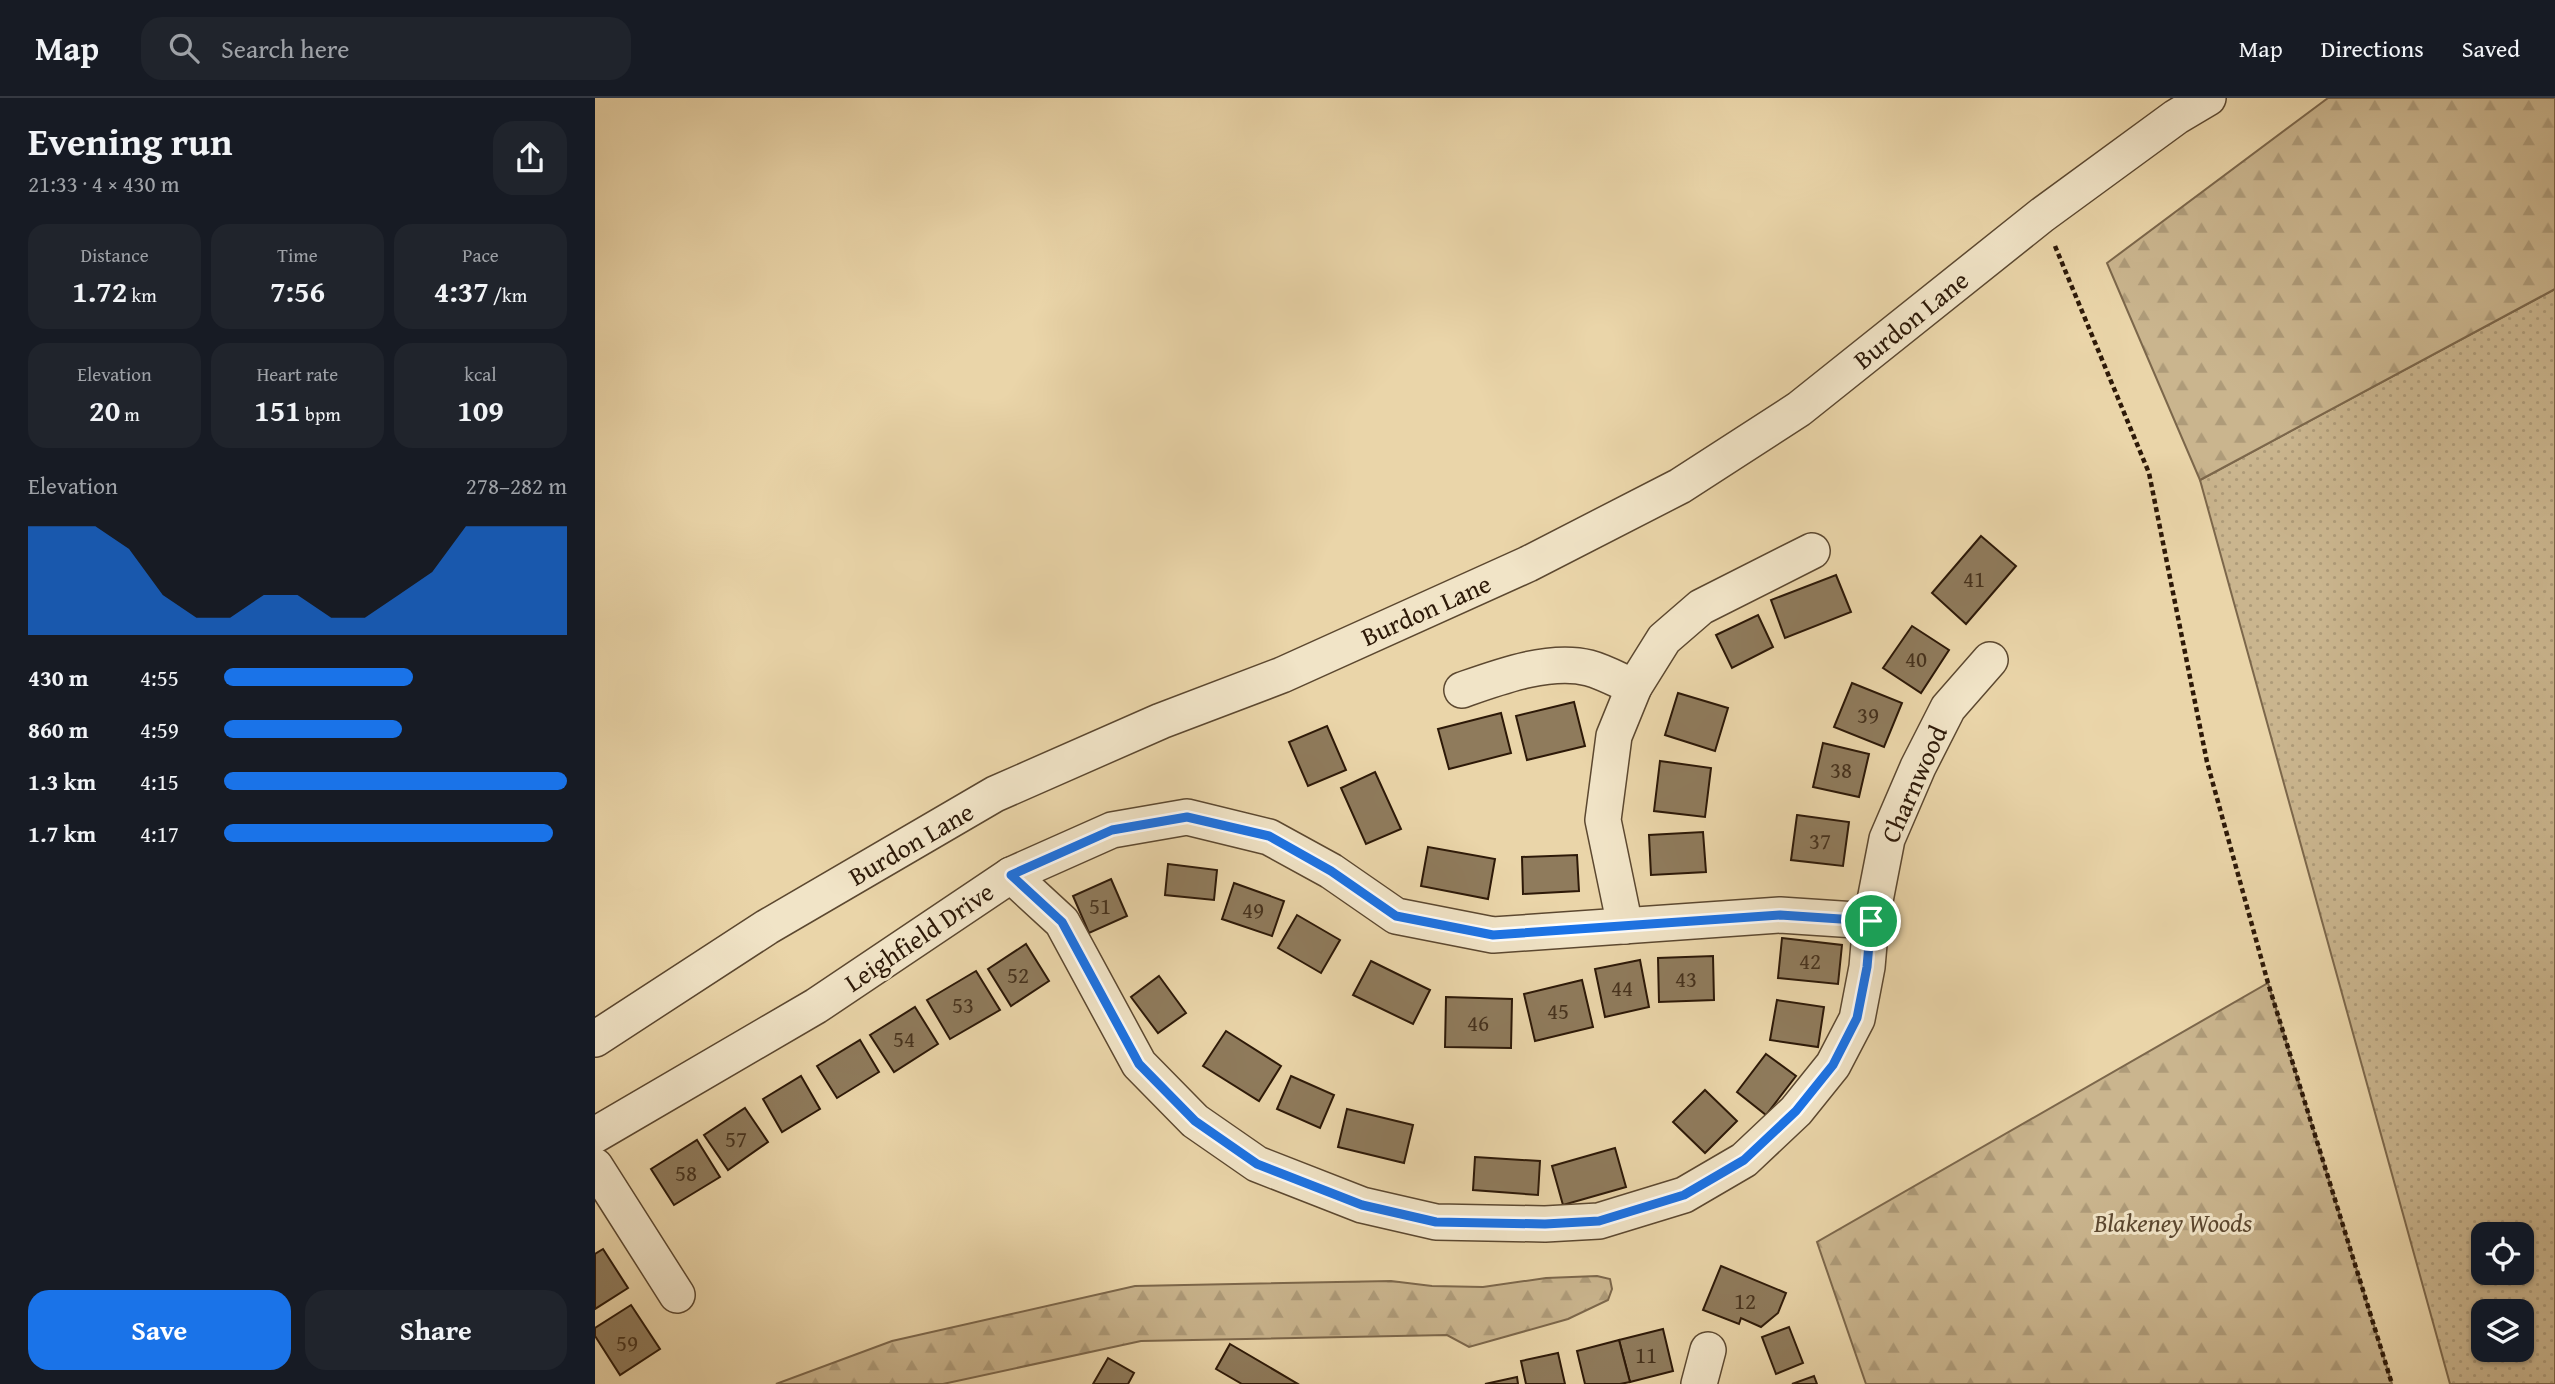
<!DOCTYPE html>
<html lang="en">
<head>
<meta charset="utf-8">
<style>
	:root { --surface:#171b24; --page:#20242c; --text:#f1f3f6; --muted:#9ea1a6; --line:#363941; --accent:#1a73e8 }
	body { margin:0; font-family:"Gentium Book Plus",serif; background:var(--page); color:var(--text); height:100vh; display:flex; flex-direction:column; font-size:26px; white-space:nowrap }
	* { box-sizing:border-box; margin:0 }
	p { font-size:23px; color:var(--muted) }
	.icon { flex:none; width:38px; height:38px; fill:none; stroke:currentColor; stroke-width:2; stroke-linecap:round; stroke-linejoin:round }
	.map { position:relative; flex:1; overflow:hidden }
	.panel { display:flex; flex-direction:column; background:var(--surface); width:595px }
	.panel>* { flex:none }
	.tools { position:absolute; left:1876px; top:1124px; display:grid; gap:14px }
	.tools a { display:grid; place-items:center; width:63px; height:63px; border-radius:14px; background:var(--surface); box-shadow:0 2px 5px #0004; font-size:35px }
	.pin { position:absolute; display:grid; place-items:center; width:60px; height:60px; color:#fff; margin:-30px; border:4px solid #fff; border-radius:50%; box-shadow:0 2px 7px #0007 }
	.round { display:grid; place-items:center; flex:none; width:74px; height:74px; border-radius:21px; background:var(--page) }
	.overview { display:flex; align-items:center; justify-content:space-between; height:119px; padding:0 28px }
	h1 { font-size:38px; font-weight:700; line-height:52px }
	.stats { display:grid; grid-template-columns:repeat(3,1fr); gap:10px; height:119px; padding:7px 28px }
	.stats div { display:grid; align-content:center; border-radius:18px; background:var(--page); text-align:center }
	.stats b { font-size:30px; font-weight:700 }
	.stats small { font-size:19px; font-weight:400 }
	.stats p { font-size:19px }
	.chart { height:196px; padding:14px 28px }
	.chart p { display:flex; justify-content:space-between }
	.chart svg { width:100%; height:126px; margin-top:7px; fill:var(--accent); opacity:.7 }
	.cta { display:flex; gap:14px; margin-top:auto; padding:14px 28px }
	.cta a { flex:1; height:80px; border-radius:21px; background:var(--accent); color:#fff; font-size:28px; font-weight:700; line-height:80px; text-align:center }
	.cta a+a { background:var(--page); color:var(--text) }
	ul { padding:0 28px; list-style:none; font-size:23px }
	li { display:grid; grid-template-columns:112px 84px 1fr; align-items:center; height:52px }
	li i { height:18px; border-radius:9px; background:var(--accent) }
	header { display:flex; align-items:center; gap:42px; box-sizing:border-box; height:98px; padding:0 35px; background:var(--surface); border-bottom:2px solid var(--line) }
	header strong { font-size:33px }
	nav { display:flex; gap:38px; margin-inline-start:auto; font-size:24px }
	.search { width:490px; height:63px; background:var(--page); display:flex; align-items:center; gap:18px; box-sizing:border-box; padding:0 24px; border-radius:21px; color:var(--muted); font-size:26px }
	main { display:flex; flex:1; min-height:0 }
	.map>svg:first-child { display:block }
	.grass { fill:url(#grass-dots); stroke:#7c674b; stroke-width:2; fill-rule:evenodd }
	.forest { fill:url(#forest-firs); stroke:#7c674b; stroke-width:2 }
	.building { fill:#8f7b5c; stroke:#2d1908; stroke-width:2 }
	.lines { fill:none; stroke-linecap:round; stroke-linejoin:round }
	.minor-casing { stroke:#5c4830; stroke-width:38 }
	.path { stroke:#2d1908; stroke-width:4.5; stroke-dasharray:5 3.5; stroke-linecap:butt }
	.minor { stroke:#f1e4c7; stroke-width:35 }
	.route-casing { stroke:#fff; stroke-width:14 }
	.route { stroke:#1a73e8; stroke-width:9 }
	.labels { text-anchor:middle; stroke-width:6; stroke-linejoin:round; paint-order:stroke }
	.number-label { font-size:23px; fill:#46321d }
	.street-label { font-size:26px; fill:#2d1908; stroke:#f1e4c7 }
	.park-label { font-size:26px; font-style:italic; fill:#5c4830; stroke:#f1e4c7 }
</style>
</head>
<body>
<header>
<strong>Map</strong>
<div class="search"><svg class="icon" aria-label="search" viewBox="0 0 24 24"><circle cx="10" cy="10" r="6"/><path d="M15 15l6 6"/></svg>Search here</div>
<nav><a>Map</a><a>Directions</a><a>Saved</a></nav>
</header>
<main>
<section class="panel">
<div class="overview"><div><h1>Evening run</h1><p>21:33 · 4 × 430 m</p></div><a class="round"><svg class="icon" aria-label="share" viewBox="0 0 24 24"><path d="M12 15V3M7 8l5-5 5 5M5 13v7h14v-7"/></svg></a></div>
<div class="stats">
<div><p>Distance</p><b>1.72<small> km</small></b></div>
<div><p>Time</p><b>7:56</b></div>
<div><p>Pace</p><b>4:37<small> /km</small></b></div>
</div>
<div class="stats">
<div><p>Elevation</p><b>20<small> m</small></b></div>
<div><p>Heart rate</p><b>151<small> bpm</small></b></div>
<div><p>kcal</p><b>109</b></div>
</div>
<div class="chart"><p><span>Elevation</span>278–282 m</p>
<svg viewBox="0 0 160 44" preserveAspectRatio="none"><path d="M0 44V6L10 6L20 6L30 14L40 30L50 38L60 38L70 30L80 30L90 38L100 38L110 30L120 22L130 6L140 6L150 6L160 6V44z"/></svg>
</div>
<ul>
<li><b>430 m</b>4:55<i style="width:55%"></i></li>
<li><b>860 m</b>4:59<i style="width:52%"></i></li>
<li><b>1.3 km</b>4:15<i style="width:100%"></i></li>
<li><b>1.7 km</b>4:17<i style="width:96%"></i></li>
</ul>
<div class="cta"><a>Save</a><a>Share</a></div>
</section>
<div class="map">
<svg width="1960" height="1286" viewBox="0 0 1960 1286">
	<defs>
		<pattern id="grass-dots" width="8" height="8" patternUnits="userSpaceOnUse" patternTransform="scale(1.75)"><rect width="8" height="8" fill="#cab58e"/><path d="M2 2h.1M6 6h.1" fill="none" stroke="#ae9b79" stroke-width="1.8" stroke-linecap="round"/></pattern>
		<pattern id="forest-firs" width="22" height="20" patternUnits="userSpaceOnUse" patternTransform="scale(1.75)"><rect width="22" height="20" fill="#cab58e"/><path d="M5 1l3.5 6h-7zM16 11l3.5 6h-7z" fill="#ae9b79"/></pattern>
	</defs>
	<rect width="100%" height="100%" fill="#ead5a9"/>
	<filter id="stains"><feTurbulence type="fractalNoise" baseFrequency=".00286" numOctaves="4"/><feColorMatrix values="0 0 0 0 .2 0 0 0 0 .09 0 0 0 0 .02 0 0 0 .5 -.17"/></filter>
	<radialGradient id="worn" r=".72"><stop offset=".6" stop-color="#630" stop-opacity="0"/><stop offset="1" stop-color="#630" stop-opacity=".3"/></radialGradient>
	<!-- grass -->
	<path class="grass" d="M1960,191V1286H1855L1605,382ZM1888,1136H1927V1174H1888ZM1888,1213H1927V1251H1888Z"/>
	<!-- forest -->
	<g class="forest">
		<path d="M1733,0H1960V191L1605,382L1512,165Z"/>
		<path d="M1673,885L1797,1286H1271L1222,1144Z"/>
		<path d="M1002,1178L1015,1181L1017,1191L1013,1202L973,1221L874,1249L852,1237L546,1243L348,1286H181L297,1243L540,1188L796,1183L837,1188L888,1189L951,1180Z"/>
	</g>
	<!-- building -->
	<g class="building">
		<path d="M1386,438L1421,468L1371,526L1337,495Z"/>
		<path d="M1241,477L1256,514L1190,540L1176,502Z"/>
		<path d="M1163,517L1178,549L1137,570L1121,537Z"/>
		<path d="M1317,528L1354,552L1326,595L1288,570Z"/>
		<path d="M1257,585L1307,605L1289,649L1239,629Z"/>
		<path d="M1083,595L1133,610L1120,653L1070,637Z"/>
		<path d="M979,604L990,648L932,662L921,618Z"/>
		<path d="M906,615L916,655L854,671L843,631Z"/>
		<path d="M732,628L751,672L713,688L694,644Z"/>
		<path d="M1228,645L1274,656L1264,699L1218,689Z"/>
		<path d="M1065,663L1116,670L1110,719L1059,713Z"/>
		<path d="M780,674L806,731L771,746L746,690Z"/>
		<path d="M1202,717L1254,724L1248,768L1196,762Z"/>
		<path d="M1108,734L1111,774L1056,777L1054,737Z"/>
		<path d="M833,749L900,761L893,801L826,788Z"/>
		<path d="M982,757L984,793L928,796L927,759Z"/>
		<path d="M573,766L622,772L619,802L570,797Z"/>
		<path d="M516,781L532,818L494,835L478,798Z"/>
		<path d="M639,785L689,803L677,838L627,821Z"/>
		<path d="M702,817L745,842L726,875L683,850Z"/>
		<path d="M1187,840L1247,847L1243,886L1183,880Z"/>
		<path d="M431,846L454,883L416,908L393,871Z"/>
		<path d="M1118,858L1119,902L1064,904L1063,860Z"/>
		<path d="M1045,862L1054,909L1010,919L1000,871Z"/>
		<path d="M776,863L835,892L818,926L758,897Z"/>
		<path d="M381,873L405,912L355,941L332,902Z"/>
		<path d="M564,878L591,915L563,935L536,899Z"/>
		<path d="M987,882L998,929L940,943L929,896Z"/>
		<path d="M851,899L917,901L916,950L850,949Z"/>
		<path d="M1182,902L1229,909L1223,949L1175,942Z"/>
		<path d="M320,909L343,946L299,974L275,937Z"/>
		<path d="M631,933L686,968L664,1003L608,968Z"/>
		<path d="M265,942L284,974L242,1000L222,968Z"/>
		<path d="M1171,956L1201,978L1171,1017L1142,994Z"/>
		<path d="M206,978L225,1011L187,1034L168,1001Z"/>
		<path d="M696,978L739,997L725,1030L682,1011Z"/>
		<path d="M1110,992L1142,1023L1110,1055L1078,1024Z"/>
		<path d="M150,1010L173,1044L133,1072L109,1037Z"/>
		<path d="M752,1011L818,1027L809,1065L743,1049Z"/>
		<path d="M102,1042L125,1079L79,1107L56,1071Z"/>
		<path d="M1020,1050L1031,1089L968,1107L957,1068Z"/>
		<path d="M880,1059L945,1063L943,1097L878,1092Z"/>
		<path d="M8,1151L33,1190L0,1211V1156Z"/>
		<path d="M1126,1168L1191,1195L1183,1215L1166,1229L1146,1220L1144,1226L1108,1212Z"/>
		<path d="M36,1207L65,1251L25,1277L0,1238V1230Z"/>
		<path d="M1194,1229L1208,1265L1181,1276L1167,1239Z"/>
		<path d="M1068,1231L1078,1273L1035,1284L1024,1242Z"/>
		<path d="M1024,1242L1035,1284L1025,1286H990L982,1253Z"/>
		<path d="M635,1246L703,1286H647L621,1271Z"/>
		<path d="M963,1255L970,1286H931L926,1263Z"/>
		<path d="M513,1260L539,1275L533,1286H498Z"/>
		<path d="M1219,1278L1222,1286H1197Z"/>
		<path d="M922,1279L923,1286H890Z"/>
	</g>
	<g class="lines">
		<defs>
			<g id="minor">
				<path d="M867,592C904,579 955,560 994,570C1009,574 1025,583 1039,589"/>
				<path d="M416,777L467,824L544,966L600,1023L662,1066L767,1107L841,1124L950,1126L1004,1123L1089,1097L1149,1062L1201,1013L1238,967L1262,921L1272,869L1276,823L1292,741L1323,669L1353,610L1395,562"/>
				<path d="M1030,828L1008,722L1019,638L1039,589L1069,541L1106,509L1217,453"/>
				<path d="M0,941L172,829L400,696L566,623L687,577L933,466L1085,388L1204,311L1447,117L1581,19L1613,0"/>
				<path d="M0,1037L221,908L416,777L517,732L592,719L674,739L736,773L801,818L898,837L1185,817L1276,823"/>
				<path d="M0,1068L82,1197"/>
				<path d="M1104,1286L1113,1252"/>
			</g>
		</defs>
		<!-- minor casing -->
		<use href="#minor" class="minor-casing"/>
		<!-- path -->
		<path class="path" d="M1460,148L1554,375L1612,664L1673,885L1797,1286"/>
		<!-- minor -->
		<use href="#minor" class="minor"/>
	</g>
	<g class="lines">
		<defs>
			<path id="route" d="M592,719L674,738L736,773L801,818L898,837L1185,817L1276,823L1272,869L1262,920L1238,967L1201,1013L1149,1062L1089,1097L1004,1123L950,1126L841,1124L767,1107L662,1066L600,1023L544,966L467,824L416,777L517,732Z"/>
		</defs>
		<!-- route casing -->
		<use href="#route" class="route-casing"/>
		<!-- route -->
		<use href="#route" class="route"/>
	</g>
	<g class="labels">
		<!-- number labels -->
		<g class="number-label">
			<text x="1379" y="489">41</text>
			<text x="1321" y="569">40</text>
			<text x="1273" y="625">39</text>
			<text x="1246" y="680">38</text>
			<text x="1225" y="751">37</text>
			<text x="505" y="816">51</text>
			<text x="658" y="820">49</text>
			<text x="1215" y="871">42</text>
			<text x="423" y="885">52</text>
			<text x="1091" y="889">43</text>
			<text x="1027" y="898">44</text>
			<text x="368" y="915">53</text>
			<text x="963" y="921">45</text>
			<text x="883" y="933">46</text>
			<text x="309" y="949">54</text>
			<text x="141" y="1049">57</text>
			<text x="91" y="1083">58</text>
			<text x="1150" y="1211">12</text>
			<text x="32" y="1253">59</text>
			<text x="1051" y="1265">11</text>
		</g>
		<!-- street labels -->
		<g class="street-label">
			<text transform="translate(1316 222) rotate(-39)" y="9">Burdon Lane</text>
			<text transform="translate(831 512) rotate(-24)" y="9">Burdon Lane</text>
			<text transform="translate(1319 686) rotate(-66)" y="9">Charnwood</text>
			<text transform="translate(316 746) rotate(-30)" y="9">Burdon Lane</text>
			<text transform="translate(324 839) rotate(-34)" y="9">Leighfield Drive</text>
		</g>
		<!-- park labels -->
		<g class="park-label">
			<text x="1578" y="1134">Blakeney Woods</text>
		</g>
	</g>
	<rect width="100%" height="100%" filter="url(#stains)"/>
	<rect width="100%" height="100%" fill="url(#worn)"/>
</svg>
<div class="tools">
<a><svg class="icon" aria-label="locate" viewBox="0 0 24 24"><circle cx="12" cy="12" r="6"/><path d="M12 2v4M12 18v4M2 12h4M18 12h4"/></svg></a>
<a><svg class="icon" aria-label="layers" viewBox="0 0 24 24"><path d="M12 4l9 5-9 5-9-5zM3 14l9 5 9-5"/></svg></a>
</div>
<div class="pin" style="left:1276px;top:823px;background:#1e9e55"><svg class="icon" aria-label="arrive" viewBox="0 0 24 24"><path d="M6 21V4h12l-3 4 3 4H6"/></svg></div>
</div>
</main>
</body>
</html>
